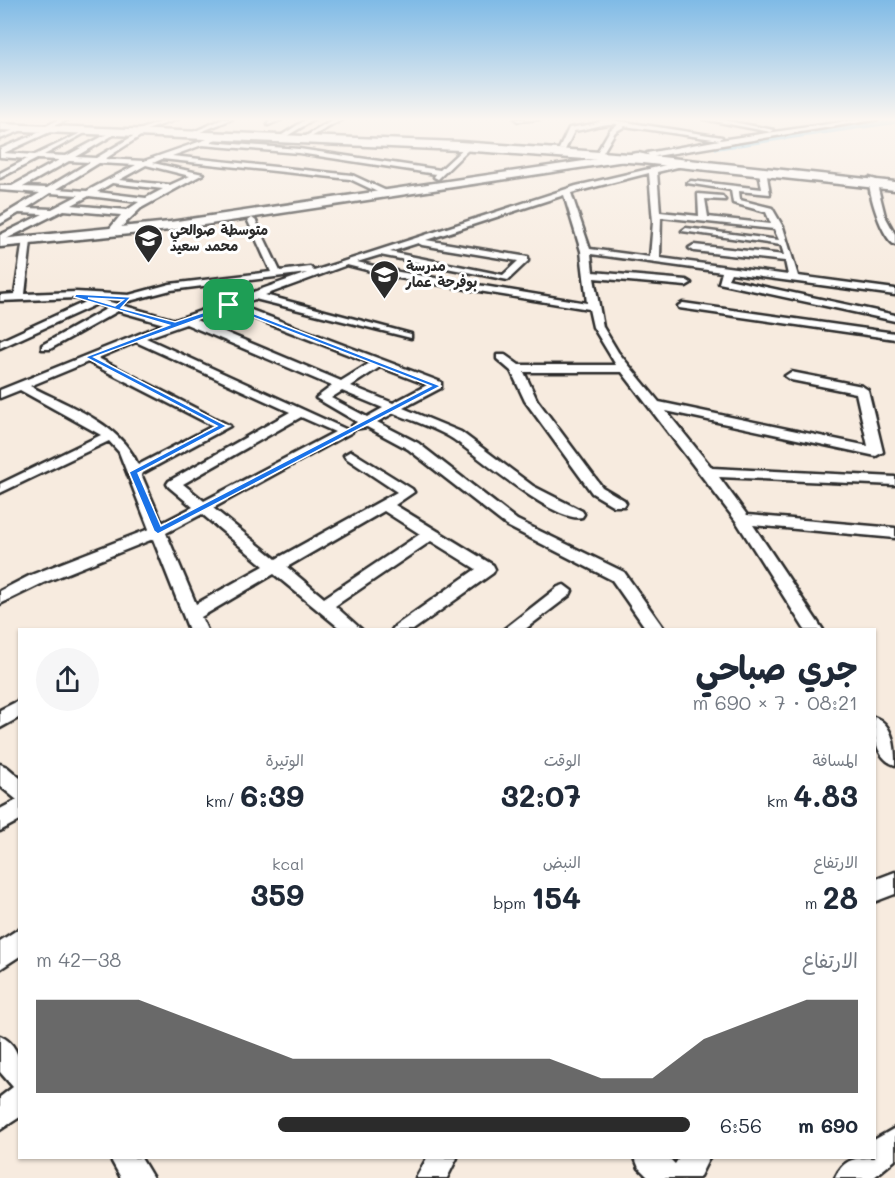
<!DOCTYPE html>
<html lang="ar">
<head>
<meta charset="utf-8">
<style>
	:root { --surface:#fff; --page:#f6f6f7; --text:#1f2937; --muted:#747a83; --accent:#2b2b2b }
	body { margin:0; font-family:Mali,"Playpen Sans Arabic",sans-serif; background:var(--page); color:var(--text); direction:rtl; height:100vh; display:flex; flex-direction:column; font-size:22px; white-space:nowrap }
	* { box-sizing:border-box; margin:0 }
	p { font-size:20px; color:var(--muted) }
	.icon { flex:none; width:33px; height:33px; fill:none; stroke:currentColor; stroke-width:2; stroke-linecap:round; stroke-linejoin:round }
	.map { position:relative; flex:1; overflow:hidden; direction:ltr }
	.side { position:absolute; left:18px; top:628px; width:858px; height:531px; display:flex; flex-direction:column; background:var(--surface); border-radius:0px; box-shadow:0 2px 4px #0004; direction:rtl }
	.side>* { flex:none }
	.pin { position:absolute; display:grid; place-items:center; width:51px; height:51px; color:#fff; margin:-26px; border-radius:12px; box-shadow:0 3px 9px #0006 }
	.round { display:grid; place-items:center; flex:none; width:63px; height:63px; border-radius:32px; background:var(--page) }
	.summary { display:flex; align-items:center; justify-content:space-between; height:102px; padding:0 18px }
	h1 { font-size:33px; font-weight:700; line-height:45px }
	.metrics { display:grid; grid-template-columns:repeat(3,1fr); gap:9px; height:102px; padding:6px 18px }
	.metrics div { display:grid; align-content:center }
	.metrics b { font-size:30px; font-weight:700 }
	.metrics small { font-size:16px; font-weight:400 }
	.metrics p { font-size:16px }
	.chart { height:168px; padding:12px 18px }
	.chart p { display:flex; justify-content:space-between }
	.chart svg { width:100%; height:108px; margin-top:6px; fill:var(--accent); opacity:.7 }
	ul { padding:0 18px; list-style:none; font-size:20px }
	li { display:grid; grid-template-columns:96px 72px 1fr; align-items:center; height:45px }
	li i { height:15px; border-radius:8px; background:var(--accent) }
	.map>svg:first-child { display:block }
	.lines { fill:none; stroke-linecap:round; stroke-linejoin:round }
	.river { fill:#81c3e2; fill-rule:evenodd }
	.street-casing { stroke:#2b2b2b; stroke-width:5 }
	.secondary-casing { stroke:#2b2b2b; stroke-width:5 }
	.highway-casing { stroke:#2b2b2b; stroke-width:5 }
	.street { fill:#fff; fill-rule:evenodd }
	.secondary { fill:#fff; fill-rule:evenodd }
	.highway { fill:#fff; fill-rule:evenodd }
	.route { fill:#1a73e8; stroke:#fff; stroke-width:1.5; fill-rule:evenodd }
	.labels { text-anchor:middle; stroke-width:6; stroke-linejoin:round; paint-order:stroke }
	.far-poi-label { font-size:14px; font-weight:bold; fill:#2b2b2b; stroke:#fff; text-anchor:start }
</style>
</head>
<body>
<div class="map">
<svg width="895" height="1178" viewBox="0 0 895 1178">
	<rect width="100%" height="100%" fill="#f7ebdf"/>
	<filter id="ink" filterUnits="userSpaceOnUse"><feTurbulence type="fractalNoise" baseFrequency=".0167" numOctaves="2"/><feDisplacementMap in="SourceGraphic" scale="12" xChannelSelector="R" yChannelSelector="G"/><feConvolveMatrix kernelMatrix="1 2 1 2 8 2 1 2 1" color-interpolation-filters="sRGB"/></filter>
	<g filter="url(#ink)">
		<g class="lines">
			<!-- river -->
			<path class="river" d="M872,119H895V124L716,150L708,145L716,140Z"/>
			<defs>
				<g id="street">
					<path d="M60,119H69L51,127L46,126Z"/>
					<path d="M169,119H178L144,131L139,130Z"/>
					<path d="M223,119H232L198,133L193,132Z"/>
					<path d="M275,119H283L268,125V123Z"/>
					<path d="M307,119H315L287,136L282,135Z"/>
					<path d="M335,119H343L311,137L306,136Z"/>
					<path d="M515,119H541L518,121Z"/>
					<path d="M605,119L722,137L720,140L863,119H879L650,157L647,153L720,140L625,126L615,132L602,154H596L610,130L618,124C604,122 589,129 574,131L565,150L559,149L569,128L593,124Z"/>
					<path d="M703,119H717L774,130L771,132Z"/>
					<path d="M20,128L25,129L0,139V135Z"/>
					<path d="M50,128L52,131L4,153L35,155L85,131V133L44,155L66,156L111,132H115V134L76,157L96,158L140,132L142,135L105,159L144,161L213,137L216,139L210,142L299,149L440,170L467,145L472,146L438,179L434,177L436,174L299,153L202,145L172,156L352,175L393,194L386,196L350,179L162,159L153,163L203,174L141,208L113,235L106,233L121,215L64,210L0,242V235L43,214L19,213L0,224V217L40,193L0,190V186H12L59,160L37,159L0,178V173L27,159L0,157V149ZM69,161L90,162L47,188L23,187ZM99,163L136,165L87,191L57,189ZM146,165L190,176L170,185L119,180ZM112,183L163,189L146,198L97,192ZM50,193L79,195L52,209L27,208ZM89,196L139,202L127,210L72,205Z"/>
					<path d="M683,161L686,165L657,172L660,212L699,216L698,194L722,196L725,200L705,199L708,217L771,224L766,212L733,203L731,190L687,183L691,181L762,189L759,172L766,170L770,194L739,191L740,200L772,208L783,227L798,276L895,289V295L731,273L728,279L895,315V321L719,283L722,272L591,254L593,272L686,280L691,283L686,286L594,278L603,327L618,352L659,402L868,446L856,393L791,380L785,376L791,372L862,386L868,390L883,452L876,456L666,411L712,468L895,477V485L719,477L747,515L895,528V538L753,525L823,630H805L736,521L622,372H524L537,400L602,487L624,500L626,503L624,506H614L592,493L525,401L511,371L497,359V355H505L519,365H616L593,327L589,309L399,278L347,265L265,295L411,334V338L255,299L238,305L441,382V388L403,408L461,432L533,486L582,511L584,514L582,517C556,524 477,455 453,439C436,428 413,421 394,413L377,422L418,443L517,520L624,572L665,630H647L612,580L507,526L408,449L367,427L354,429L352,426L357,422L316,398L332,386L186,324L146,338L352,432L213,508L276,559L397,492L346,458L344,455L351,451L412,489L414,492L395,505L493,565L495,569L493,573L413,630H392L395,626L476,569L431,541L335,606L362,630H342L274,574L201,617L207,630H189L153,539L43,583L0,604V591L31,575L149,529L119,452L109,441L0,493V484L101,435L20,390L0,398V390L164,324L118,311L50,349H42V345L108,308L97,304L0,348V341L87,301L76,298L0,301V295L15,294L23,239L31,241L25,294L76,292L129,295L170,284L271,272L248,221L252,218L256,221L280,271L310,267L314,271L576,186ZM649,173L653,222L650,257L590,249L571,193ZM564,195L581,251L587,303L399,272L357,262L380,255L508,280L528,261V257L426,240ZM661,217L774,229L779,240L686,228L682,231L781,245L784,255L694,245L689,248L694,251L785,261L788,275L660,258ZM418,243L422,245L518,261L503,275L390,252ZM307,273L175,320L103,300L129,301L171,290ZM228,308L370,363L341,381L196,320ZM136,342L290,412L169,481L167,484L169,487L193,507L162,523L141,474L230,426L98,358ZM88,362L213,426L138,465C120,423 68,406 30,386ZM380,367L427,385L393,403L351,386ZM342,391L383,408L367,417L331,398ZM301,417L335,432L204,501L183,484ZM384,511L420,534L324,598L287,567ZM202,514L264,566L196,604L166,533Z"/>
					<path d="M869,178L876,180L885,216L895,234V245C882,238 868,193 869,178Z"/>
					<path d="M683,303L895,333V339L679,308L678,306Z"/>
					<path d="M564,585L572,591L570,595L524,630H503L558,587Z"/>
					<path d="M20,700V717L0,728V710Z"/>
					<path d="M874,717C894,724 895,748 895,765C875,758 874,735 874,717Z"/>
					<path d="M0,764L7,767L20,778V820L0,831V809L17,800L0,786Z"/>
					<path d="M895,872V894L874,902V880Z"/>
					<path d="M20,928V956L0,969V941Z"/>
					<path d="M0,1036C29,1048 20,1090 20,1117L0,1130V1097L13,1087L0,1072Z"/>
					<path d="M895,1128V1160L873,1178H835C844,1158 855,1158 874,1158V1140Z"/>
					<path d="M110,1158H141L153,1178H121Z"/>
					<path d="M427,1158H457L447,1178H416Z"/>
					<path d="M635,1158H669L675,1164L679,1158H709L699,1178H649L639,1168Z"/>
				</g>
				<path id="secondary" d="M638,153L657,157L652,160L638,159L170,230L0,247V239L170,222Z"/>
				<path id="highway" d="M0,124L460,142L642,155L895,182V190L642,163L460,150L0,130Z"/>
			</defs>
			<!-- street casing -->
			<use href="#street" class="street-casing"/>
			<!-- secondary casing -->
			<use href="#secondary" class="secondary-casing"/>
			<!-- highway casing -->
			<use href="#highway" class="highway-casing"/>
			<!-- street -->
			<use href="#street" class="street"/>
			<!-- secondary -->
			<use href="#secondary" class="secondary"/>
			<!-- highway -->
			<use href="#highway" class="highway"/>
		</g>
	</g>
	<!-- sky -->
	<linearGradient id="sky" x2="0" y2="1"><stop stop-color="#7fbae6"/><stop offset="0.42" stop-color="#fbf6f1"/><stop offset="1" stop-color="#fbf6f1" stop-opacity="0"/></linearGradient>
	<rect width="895" height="284" fill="url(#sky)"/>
	<!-- route -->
	<path class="route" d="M76,294L131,297L121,308L175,322L229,304L441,386L158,534L154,531L129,472L217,426L85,357L169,325L74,297ZM88,298L123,300L115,306ZM229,308L431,386L161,526L138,473L227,426L94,357Z"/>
	<!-- icons -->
	<defs>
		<symbol id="school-pin" viewBox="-11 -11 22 30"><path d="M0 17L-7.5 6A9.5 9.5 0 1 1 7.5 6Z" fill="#2b2b2b" stroke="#fff"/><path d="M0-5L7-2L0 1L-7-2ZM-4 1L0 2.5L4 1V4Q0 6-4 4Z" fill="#fff"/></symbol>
	</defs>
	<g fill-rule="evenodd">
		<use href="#school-pin" x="132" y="222" width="33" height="45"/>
		<use href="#school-pin" x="368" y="258" width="33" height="45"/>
	</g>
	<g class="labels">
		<!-- far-poi labels -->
		<g class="far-poi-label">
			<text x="170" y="235">متوسطة صوالحي<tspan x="170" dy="16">محمد سعيد</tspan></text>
			<text x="406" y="271">مدرسة<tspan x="406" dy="16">بوفرحة عمار</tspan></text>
		</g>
	</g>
</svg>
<div class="pin" style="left:229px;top:305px;background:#1e9e55"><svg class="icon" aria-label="arrive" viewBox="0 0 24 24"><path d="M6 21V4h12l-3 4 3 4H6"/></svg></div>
<section class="side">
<div class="summary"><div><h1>جري صباحي</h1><p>08:21 · 7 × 690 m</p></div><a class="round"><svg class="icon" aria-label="share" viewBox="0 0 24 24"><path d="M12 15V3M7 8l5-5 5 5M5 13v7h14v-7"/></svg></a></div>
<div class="metrics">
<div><p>المسافة</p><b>4.83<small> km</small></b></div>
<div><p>الوقت</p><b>32:07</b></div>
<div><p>الوتيرة</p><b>6:39<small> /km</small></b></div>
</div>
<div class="metrics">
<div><p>الارتفاع</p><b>28<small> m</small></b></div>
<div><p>النبض</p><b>154<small> bpm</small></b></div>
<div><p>kcal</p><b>359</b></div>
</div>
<div class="chart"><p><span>الارتفاع</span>38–42 m</p>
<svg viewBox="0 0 160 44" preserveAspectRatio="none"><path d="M0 44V6L10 6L20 6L30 14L40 22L50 30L60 30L70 30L80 30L90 30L100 30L110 38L120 38L130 22L140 14L150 6L160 6V44z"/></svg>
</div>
<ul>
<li><b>690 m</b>6:56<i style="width:63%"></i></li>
</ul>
</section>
</div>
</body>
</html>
